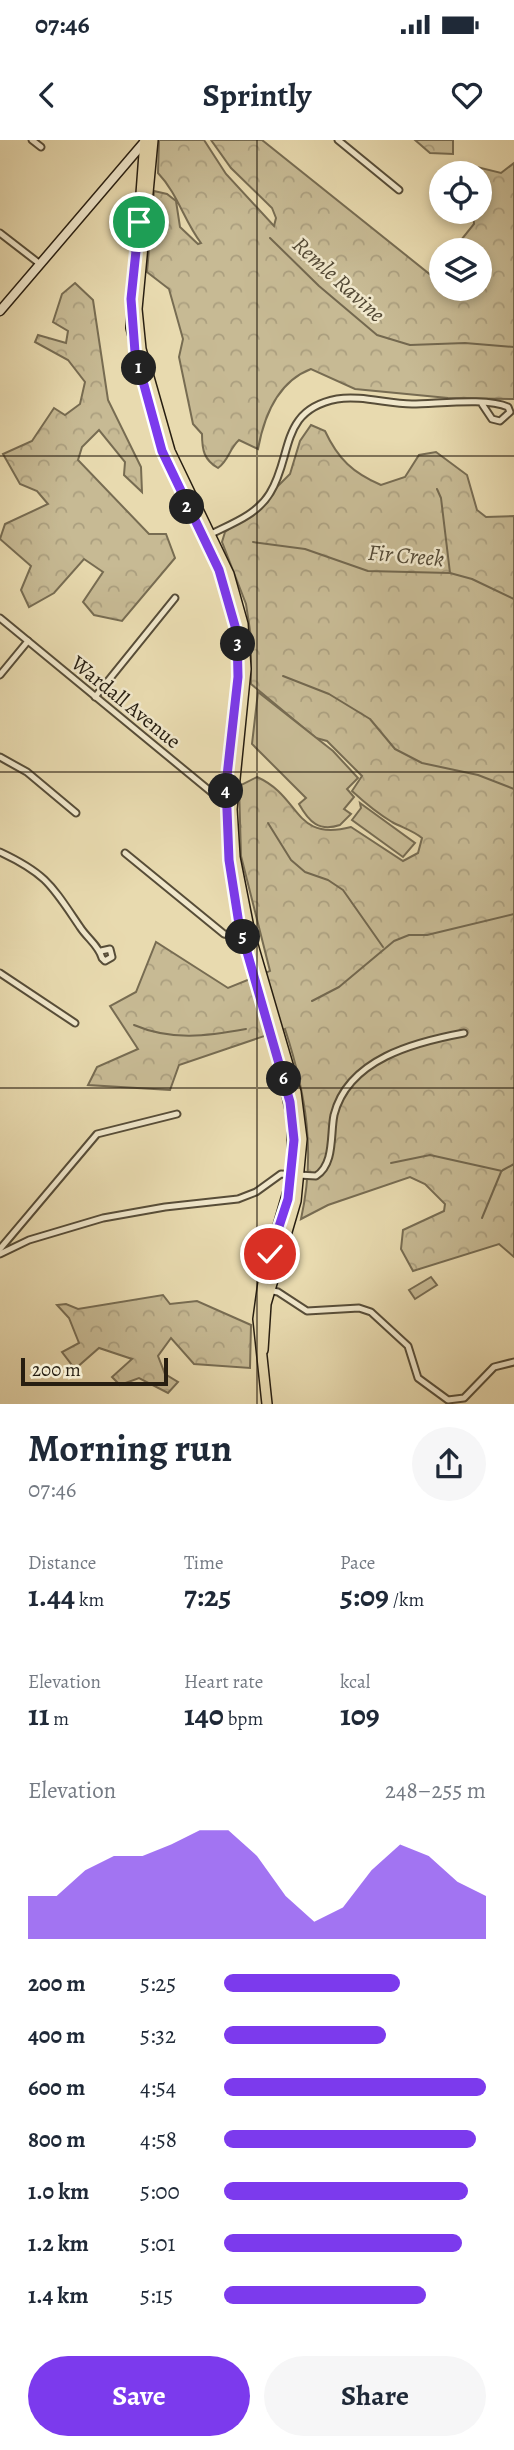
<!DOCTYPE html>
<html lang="en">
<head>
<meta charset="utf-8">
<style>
	:root { --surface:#fff; --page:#f6f6f7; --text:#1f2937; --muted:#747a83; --accent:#7c3aed }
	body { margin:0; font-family:Alegreya,serif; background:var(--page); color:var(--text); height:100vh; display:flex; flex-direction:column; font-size:26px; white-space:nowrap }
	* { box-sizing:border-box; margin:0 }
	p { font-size:23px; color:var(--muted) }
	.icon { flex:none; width:38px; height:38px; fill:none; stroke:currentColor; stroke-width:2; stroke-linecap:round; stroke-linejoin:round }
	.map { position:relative; height:1264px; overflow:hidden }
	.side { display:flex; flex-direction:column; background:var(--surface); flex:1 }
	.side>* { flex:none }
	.buttons { position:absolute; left:429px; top:21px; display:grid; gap:14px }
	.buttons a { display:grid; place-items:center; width:63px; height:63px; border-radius:50%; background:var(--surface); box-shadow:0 4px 10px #0003; font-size:35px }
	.scale { position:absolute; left:21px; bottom:18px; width:147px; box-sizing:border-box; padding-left:7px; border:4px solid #271e11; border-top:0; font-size:19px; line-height:24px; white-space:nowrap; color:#271e11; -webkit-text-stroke:5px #f0e7cb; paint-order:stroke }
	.pin { position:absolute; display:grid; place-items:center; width:60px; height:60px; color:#fff; margin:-30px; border:4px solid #fff; border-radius:50%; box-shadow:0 2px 7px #0007 }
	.km { position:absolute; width:35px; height:35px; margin:-18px; border-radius:50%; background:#222; color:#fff; font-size:19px; line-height:35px; text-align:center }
	.round { display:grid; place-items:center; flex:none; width:74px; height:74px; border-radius:37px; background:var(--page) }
	.head { display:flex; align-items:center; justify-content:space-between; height:119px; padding:0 28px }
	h1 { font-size:38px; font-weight:700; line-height:52px }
	.metrics { display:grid; grid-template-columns:repeat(3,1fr); gap:10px; height:119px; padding:7px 28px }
	.metrics div { display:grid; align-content:center }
	.metrics b { font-size:30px; font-weight:700 }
	.metrics small { font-size:19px; font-weight:400 }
	.metrics p { font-size:19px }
	.chart { height:196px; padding:14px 28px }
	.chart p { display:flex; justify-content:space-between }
	.chart svg { width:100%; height:126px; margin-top:7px; fill:var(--accent); opacity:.7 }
	.button { display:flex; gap:14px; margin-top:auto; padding:14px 28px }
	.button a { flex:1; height:80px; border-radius:42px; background:var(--accent); color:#fff; font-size:28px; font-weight:700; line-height:80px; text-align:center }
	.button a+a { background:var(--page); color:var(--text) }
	ul { padding:0 28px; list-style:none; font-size:23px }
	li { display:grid; grid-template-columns:112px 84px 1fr; align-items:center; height:52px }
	li i { height:18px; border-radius:9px; background:var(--accent) }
	.status { display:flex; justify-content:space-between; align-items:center; height:49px; padding:0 35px; background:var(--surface); direction:ltr }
	.status svg { height:19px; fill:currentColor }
	header { display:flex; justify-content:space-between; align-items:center; height:91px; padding:0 28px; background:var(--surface); font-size:32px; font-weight:700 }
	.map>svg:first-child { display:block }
	.forest { fill:url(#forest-crowns); stroke:#776c52; stroke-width:2 }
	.green { fill:#c7ba94; stroke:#776c52; stroke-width:2 }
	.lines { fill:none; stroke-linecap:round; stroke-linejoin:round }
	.stream { stroke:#73684f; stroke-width:2 }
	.street-casing { stroke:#574d38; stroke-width:9 }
	.secondary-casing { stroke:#271e11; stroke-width:11 }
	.primary-casing { stroke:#271e11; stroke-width:12 }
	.street { stroke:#f0e7cb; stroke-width:5 }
	.secondary { stroke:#f0e7cb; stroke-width:8 }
	.primary { stroke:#e8daaf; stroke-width:9 }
	.route-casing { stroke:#fff; stroke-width:14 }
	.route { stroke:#7c3aed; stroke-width:9 }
	.grid { fill:none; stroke:#271e11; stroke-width:2; stroke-opacity:0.55 }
	.labels { text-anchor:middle; stroke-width:5; stroke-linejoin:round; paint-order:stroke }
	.street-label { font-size:21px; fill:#271e11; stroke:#f0e7cb }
	.water-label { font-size:23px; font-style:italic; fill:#534935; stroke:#f0e7cb }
</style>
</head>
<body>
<div class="status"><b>07:46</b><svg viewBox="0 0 49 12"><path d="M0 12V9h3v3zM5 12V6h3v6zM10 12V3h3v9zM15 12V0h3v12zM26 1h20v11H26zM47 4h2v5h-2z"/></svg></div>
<header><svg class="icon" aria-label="back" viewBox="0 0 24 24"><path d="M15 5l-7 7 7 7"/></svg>Sprintly<svg class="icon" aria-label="heart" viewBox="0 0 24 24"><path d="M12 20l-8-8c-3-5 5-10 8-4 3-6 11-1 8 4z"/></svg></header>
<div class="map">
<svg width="514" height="1264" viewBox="0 0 514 1264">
	<defs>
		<pattern id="forest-crowns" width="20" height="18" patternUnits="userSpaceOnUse" patternTransform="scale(1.75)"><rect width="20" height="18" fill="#c7ba94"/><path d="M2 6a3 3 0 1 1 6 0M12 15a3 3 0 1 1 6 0" fill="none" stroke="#ab9f7f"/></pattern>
	</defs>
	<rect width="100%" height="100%" fill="#e8daaf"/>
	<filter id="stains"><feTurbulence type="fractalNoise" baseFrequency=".00286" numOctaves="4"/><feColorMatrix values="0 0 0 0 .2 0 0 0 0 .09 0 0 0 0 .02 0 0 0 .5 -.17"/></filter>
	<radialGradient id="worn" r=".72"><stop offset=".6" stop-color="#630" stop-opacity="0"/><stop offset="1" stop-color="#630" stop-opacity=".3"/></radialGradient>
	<!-- forest -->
	<g class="forest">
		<path d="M159,0H204L226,34L274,86L276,78L272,68L231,28L211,0H262L432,136L441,125V149H480V110H453L474,84L473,72H480V33H470L469,25L501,33L514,23V259L448,258L355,249L311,229C277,242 264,276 258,309L239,300C229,309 229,320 218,328C204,320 202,310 202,294L193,284L179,217L183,199L169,149L147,132L154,51L167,54L176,61L180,87L198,104L201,103C184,81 178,54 158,33Z"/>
		<path d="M415,0H453V14L430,13Z"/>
		<path d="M75,143L93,160L108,260L141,327L142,352L124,335L125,322L99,290L82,307L78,320L149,394H166L175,418L122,481L94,475L83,462L103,432L84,419L54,453L29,467L21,450L31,426L0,399L5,384L48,364L37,351L20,344L3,314L32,301L54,268L65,275L80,264L85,242L68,220L35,202L38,195L66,203L68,191L53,182L62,154Z"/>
		<path d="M311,285L325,291C338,319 353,333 381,345L405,337L419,315L436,312L467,335L477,370L486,377L514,376V1117L499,1104L413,1131L401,1109L403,1090L444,1071L445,1064L425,1044L410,1037L328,1065L301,1079C316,1012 306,954 285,889L179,925L170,950L88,945L97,927L138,909L110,866L136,852L156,802L228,848L270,831L241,716L239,646L257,637C302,657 293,702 351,687L403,721L418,713L422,698C412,690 403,688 392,682C377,673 365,663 352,651L362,636L327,601L316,598L251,544V497L246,464L222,402L225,392L252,372L290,334L300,301Z"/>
		<path d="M163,1155L170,1164L197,1161L251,1185L250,1228L194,1224L171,1198L158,1216L165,1234L178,1242L168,1253L139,1238L120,1245L112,1237L132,1219L99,1208L75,1229L62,1212L79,1203L69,1178L57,1165L66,1164L78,1169Z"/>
	</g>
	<!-- green -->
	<g class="green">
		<path d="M258,552L333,611L358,638L347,649L354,657L344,669L351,674L340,685C319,692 309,682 299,664L306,658L252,604Z"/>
		<path d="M360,663L415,703L403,717L352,680L361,668Z"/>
		<path d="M431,1137L437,1145L415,1159L409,1150Z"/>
	</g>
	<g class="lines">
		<!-- stream -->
		<g class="stream">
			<path d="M270,98L319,146L377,195L410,205L465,203L514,207"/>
			<path d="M437,349L441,358L450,433"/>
			<path d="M253,402L305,409L368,431L450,433L472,439L514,459"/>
			<path d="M283,536L329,554L370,579L395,609L422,623L478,635L514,649"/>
			<path d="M268,683L291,720L305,732L328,740L343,750L383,807"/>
			<path d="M312,861L339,847L394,801L409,795H427L514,774"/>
			<path d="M134,885C171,901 208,896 246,889"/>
			<path d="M391,1023L430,1015L502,1031"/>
			<path d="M503,1030L514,1024"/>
			<path d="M482,1078L501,1032"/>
		</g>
		<defs>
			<g id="street">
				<path d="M32,0L41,7"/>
				<path d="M338,0L399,50"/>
				<path d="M0,93L40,124"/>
				<path d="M209,395C231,384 257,375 270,353C293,316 279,270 337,259C361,255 388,264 412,264C437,264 487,257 508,267L510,272L500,281L492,279L482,264"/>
				<path d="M0,478L227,665"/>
				<path d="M0,535L28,501"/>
				<path d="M95,557L175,458"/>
				<path d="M0,617L27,632L76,673"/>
				<path d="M0,712C47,734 52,746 80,787C87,798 99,806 102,818L105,821L112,817L110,809L101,811"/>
				<path d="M125,713L224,794L244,798"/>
				<path d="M0,833L75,883"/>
				<path d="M0,1109L97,994L177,974"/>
				<path d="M0,1114L29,1100L103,1078L165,1067L238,1059L256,1052L281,1034L316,1036C335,1024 330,994 334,975C348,919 415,902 464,893"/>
				<path d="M268,1150L278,1152L307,1171L359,1168L371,1172L408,1206L418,1238L448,1260L464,1258L494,1227L514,1222"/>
			</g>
			<path id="secondary" d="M0,171L146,0"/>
			<g id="primary">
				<path d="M145,0L131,188L162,311L219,430L237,493L238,537L226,645L229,720L239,784L283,935L292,979L293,1034L264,1135L258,1179L267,1264"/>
				<path d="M153,0L137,169L141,209L170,311L229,434L243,484L246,529L232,669L235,717L251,798L296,952L302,999L296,1061L266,1164L263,1210"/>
			</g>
		</defs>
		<!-- street casing -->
		<use href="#street" class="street-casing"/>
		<!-- secondary casing -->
		<use href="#secondary" class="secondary-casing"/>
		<!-- primary casing -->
		<use href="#primary" class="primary-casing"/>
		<!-- street -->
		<use href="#street" class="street"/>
		<!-- secondary -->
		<use href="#secondary" class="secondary"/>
		<!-- primary -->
		<use href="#primary" class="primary"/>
	</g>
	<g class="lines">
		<defs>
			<path id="route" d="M139,82L131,159L135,212L162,311L219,430L237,493L238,537L226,645L229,720L239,784L290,962L294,1000L288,1059L270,1114"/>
		</defs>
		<!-- route casing -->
		<use href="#route" class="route-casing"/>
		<!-- route -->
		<use href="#route" class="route"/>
	</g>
	<!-- grid -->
	<path class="grid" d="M257,0V1264M0,316H514M0,632H514M0,948H514"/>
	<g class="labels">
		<!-- street labels -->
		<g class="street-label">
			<text transform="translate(126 562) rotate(39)" y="7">Wardall Avenue</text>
		</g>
		<!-- water labels -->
		<g class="water-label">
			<text transform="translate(339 139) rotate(42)" y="8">Remle Ravine</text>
			<text transform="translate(406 415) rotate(5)" y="8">Fir Creek</text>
		</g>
	</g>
	<rect width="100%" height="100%" filter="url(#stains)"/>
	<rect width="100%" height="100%" fill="url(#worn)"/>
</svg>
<div class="buttons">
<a><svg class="icon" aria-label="locate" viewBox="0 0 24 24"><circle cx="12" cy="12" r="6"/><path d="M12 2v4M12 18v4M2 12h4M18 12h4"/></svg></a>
<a><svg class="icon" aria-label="layers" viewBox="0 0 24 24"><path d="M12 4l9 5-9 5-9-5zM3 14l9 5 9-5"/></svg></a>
</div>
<div class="scale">200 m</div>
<div class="pin" style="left:139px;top:82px;background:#1e9e55"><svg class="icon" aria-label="arrive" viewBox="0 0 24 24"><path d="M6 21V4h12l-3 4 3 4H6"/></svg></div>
<div class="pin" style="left:270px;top:1114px;background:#d93025"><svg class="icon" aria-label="check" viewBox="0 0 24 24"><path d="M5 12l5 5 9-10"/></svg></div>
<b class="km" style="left:139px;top:228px">1</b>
<b class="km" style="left:187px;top:367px">2</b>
<b class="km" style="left:238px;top:504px">3</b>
<b class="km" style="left:226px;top:651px">4</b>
<b class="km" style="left:243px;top:797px">5</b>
<b class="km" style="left:284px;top:939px">6</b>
</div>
<section class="side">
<div class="head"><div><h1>Morning run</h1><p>07:46</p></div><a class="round"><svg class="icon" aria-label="share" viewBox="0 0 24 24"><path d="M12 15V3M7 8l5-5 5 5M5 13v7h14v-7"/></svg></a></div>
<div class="metrics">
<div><p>Distance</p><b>1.44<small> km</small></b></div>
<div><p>Time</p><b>7:25</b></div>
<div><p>Pace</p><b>5:09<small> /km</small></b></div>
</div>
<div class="metrics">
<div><p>Elevation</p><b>11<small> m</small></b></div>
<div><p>Heart rate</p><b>140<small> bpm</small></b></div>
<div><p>kcal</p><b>109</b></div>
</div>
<div class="chart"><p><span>Elevation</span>248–255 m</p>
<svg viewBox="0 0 160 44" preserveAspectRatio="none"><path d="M0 44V29L10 29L20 20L30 15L40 15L50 11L60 6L70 6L80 15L90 29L100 38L110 33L120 20L130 11L140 15L150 24L160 29V44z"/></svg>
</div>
<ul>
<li><b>200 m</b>5:25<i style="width:67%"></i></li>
<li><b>400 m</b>5:32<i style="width:62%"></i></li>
<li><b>600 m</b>4:54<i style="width:100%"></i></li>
<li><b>800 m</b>4:58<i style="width:96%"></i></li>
<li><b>1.0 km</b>5:00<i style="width:93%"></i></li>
<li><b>1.2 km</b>5:01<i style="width:91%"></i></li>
<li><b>1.4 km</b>5:15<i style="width:77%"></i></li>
</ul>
<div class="button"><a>Save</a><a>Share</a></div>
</section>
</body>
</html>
